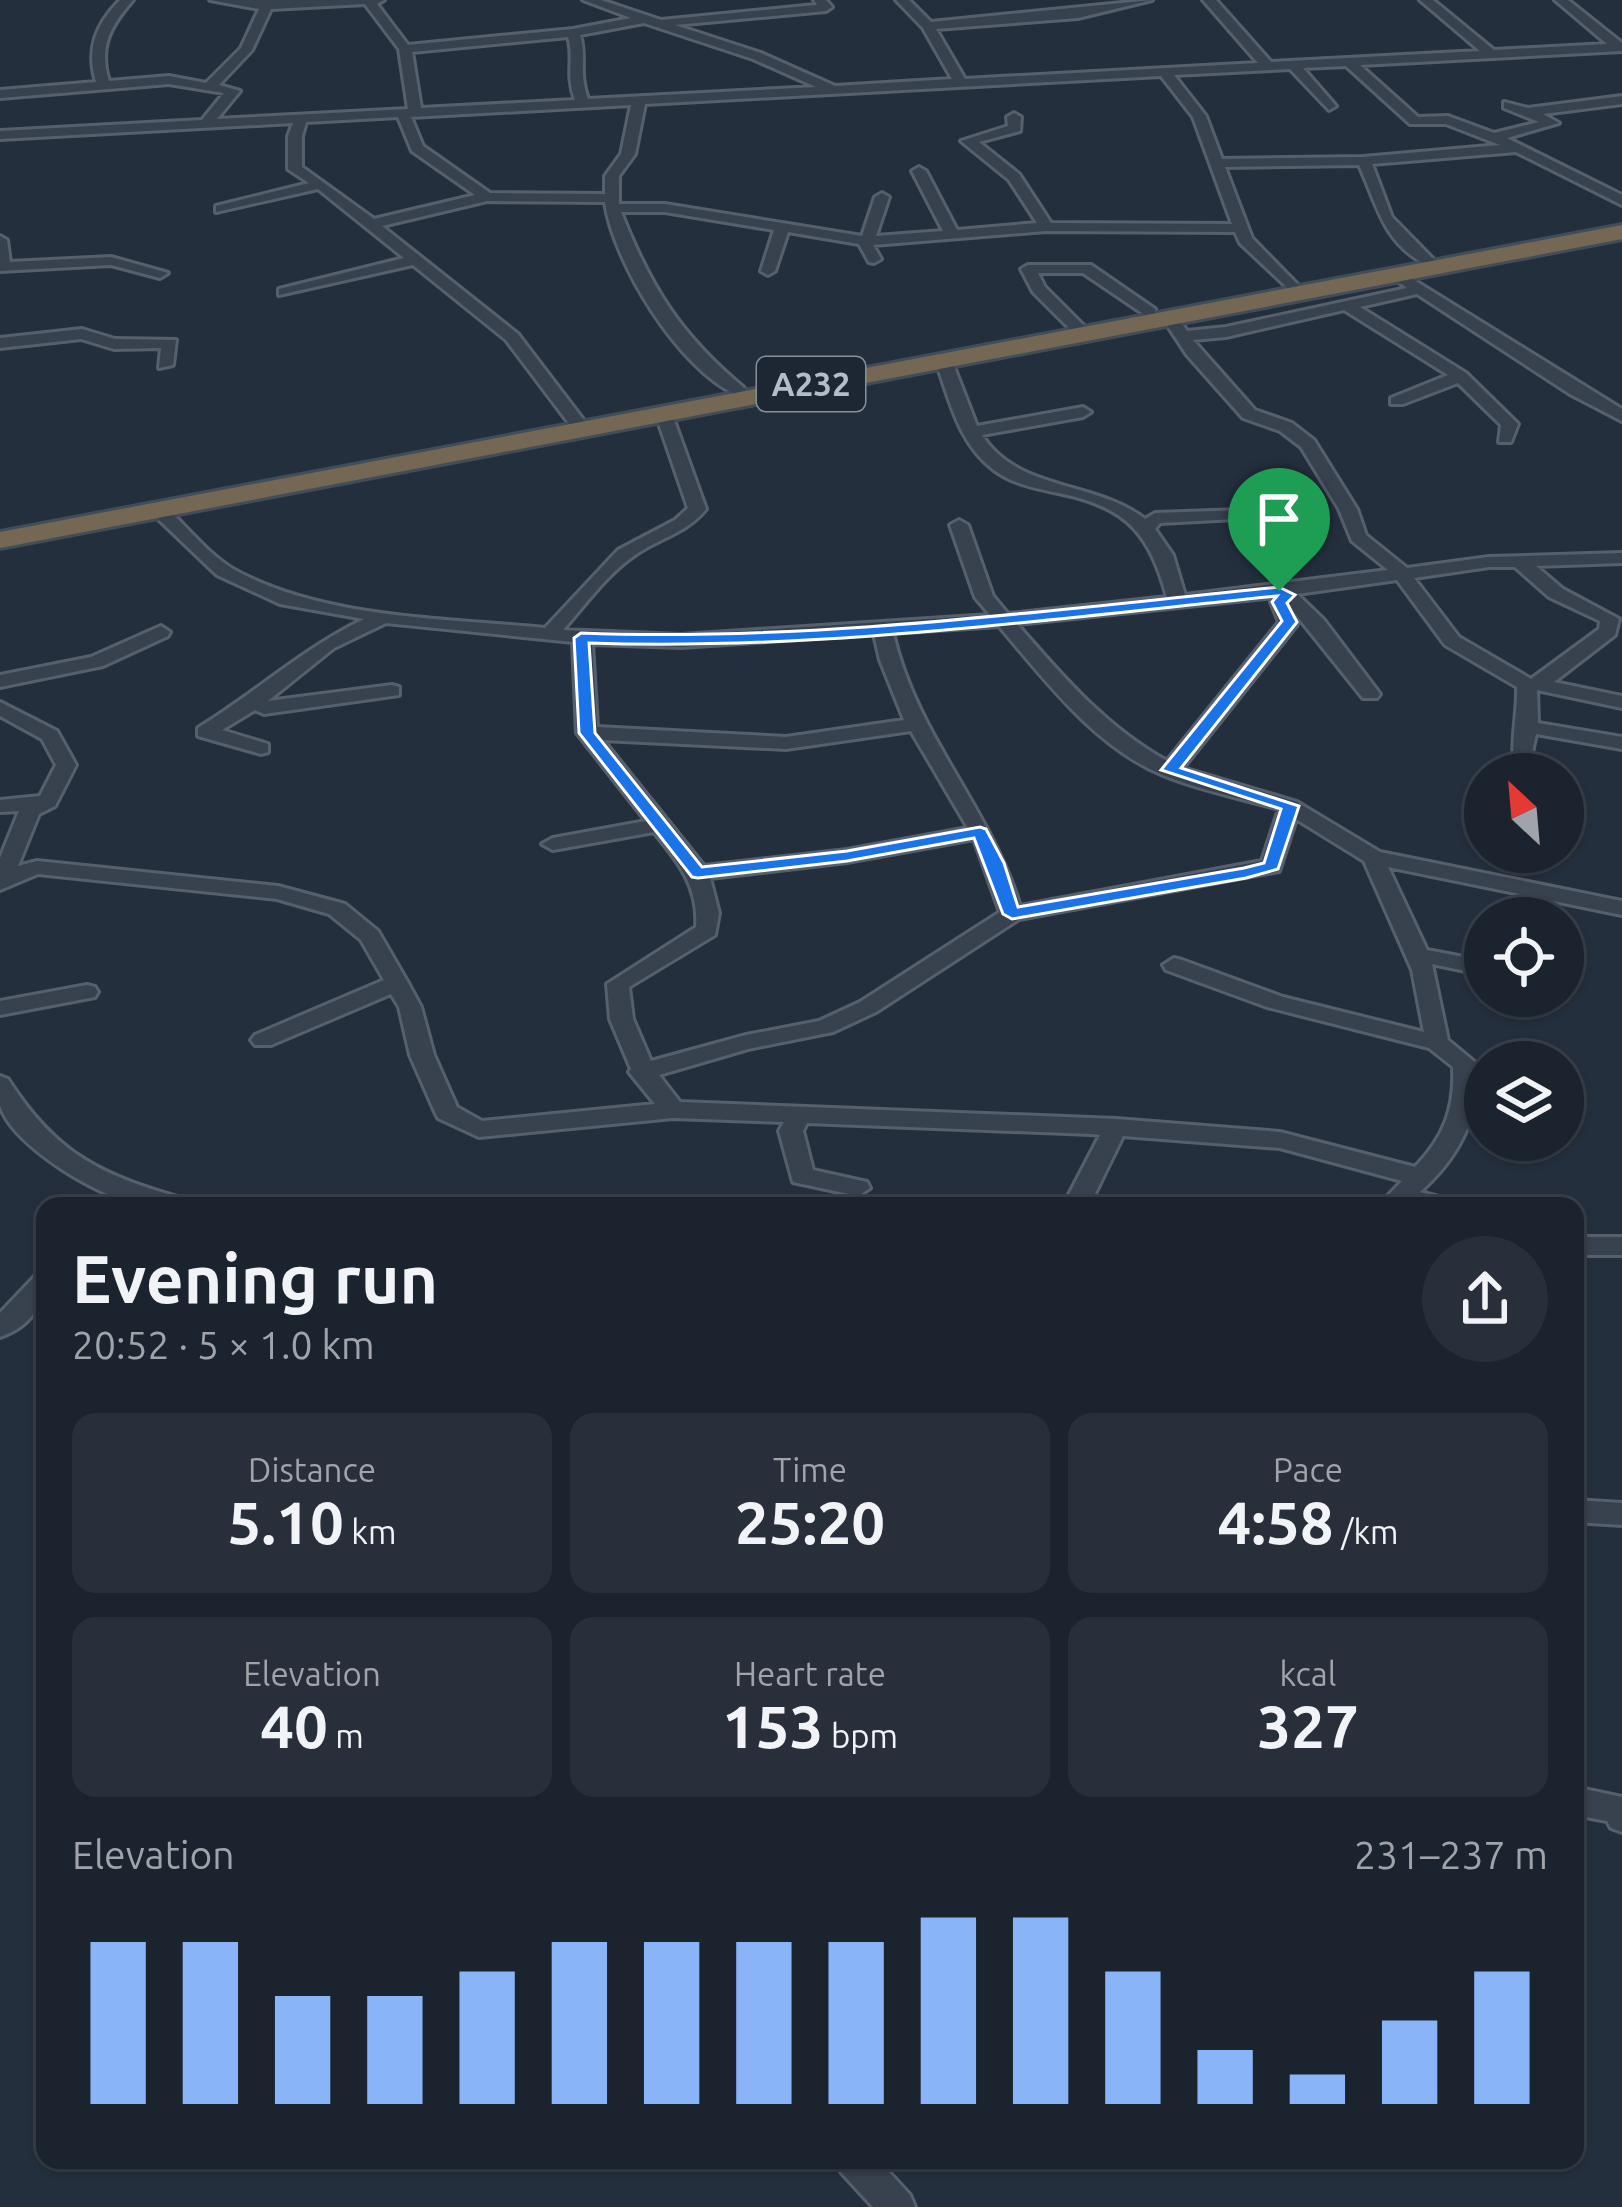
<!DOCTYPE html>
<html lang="en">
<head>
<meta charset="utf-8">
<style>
	:root { --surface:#1b232e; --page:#282f3a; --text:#f1f3f6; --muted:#a0a4aa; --line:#39404a; --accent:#8ab4f8 }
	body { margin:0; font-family:Ubuntu,sans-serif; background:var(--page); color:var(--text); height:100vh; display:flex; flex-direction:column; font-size:45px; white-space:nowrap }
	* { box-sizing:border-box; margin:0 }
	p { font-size:39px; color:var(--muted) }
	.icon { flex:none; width:66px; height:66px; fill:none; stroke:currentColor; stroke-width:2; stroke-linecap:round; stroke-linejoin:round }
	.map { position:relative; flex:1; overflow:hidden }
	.sheet { position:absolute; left:36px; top:1197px; width:1548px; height:972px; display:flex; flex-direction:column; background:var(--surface); border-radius:24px; box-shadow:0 3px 9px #0004,0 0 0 3px var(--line) }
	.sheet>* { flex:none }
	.needle { width:78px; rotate:334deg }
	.buttons { position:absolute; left:1464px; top:753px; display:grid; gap:24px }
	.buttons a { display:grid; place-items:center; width:120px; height:120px; border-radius:50%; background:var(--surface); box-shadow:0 3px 9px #0004,0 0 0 3px var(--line); font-size:60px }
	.pin { position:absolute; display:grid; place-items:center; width:102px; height:102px; color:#fff; margin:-123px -51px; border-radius:50% 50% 50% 0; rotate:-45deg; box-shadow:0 0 12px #0007 }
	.pin .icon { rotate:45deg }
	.round { display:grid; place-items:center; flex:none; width:126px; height:126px; border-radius:63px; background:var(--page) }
	.summary { display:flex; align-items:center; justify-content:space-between; height:204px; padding:0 36px }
	h1 { font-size:66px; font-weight:600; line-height:90px }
	.metrics { display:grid; grid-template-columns:repeat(3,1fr); gap:18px; height:204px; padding:12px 36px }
	.metrics div { display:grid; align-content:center; border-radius:24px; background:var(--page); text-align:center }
	.metrics b { font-size:60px; font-weight:600 }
	.metrics small { font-size:33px; font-weight:400 }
	.metrics p { font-size:33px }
	.chart { height:336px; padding:24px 36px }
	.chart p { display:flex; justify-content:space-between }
	.chart svg { width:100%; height:216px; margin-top:12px; stroke:var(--accent); stroke-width:6 }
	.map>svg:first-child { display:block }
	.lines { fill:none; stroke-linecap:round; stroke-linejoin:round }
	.minor-casing { stroke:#565f6c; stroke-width:6 }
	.highway-casing { stroke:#434c59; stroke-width:6 }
	.minor { fill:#38414e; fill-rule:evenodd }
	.highway { fill:#746855; fill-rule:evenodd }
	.route { fill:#1a73e8; stroke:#fff; stroke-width:3; fill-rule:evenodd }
	.labels { text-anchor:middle; stroke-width:9; stroke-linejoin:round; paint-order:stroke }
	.shield { fill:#1d2633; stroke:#878f9c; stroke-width:3 }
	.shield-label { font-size:33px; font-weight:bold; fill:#b4bcc9 }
</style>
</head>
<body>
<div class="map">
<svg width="1622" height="2207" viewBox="0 0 1622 2207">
	<rect width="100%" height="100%" fill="#242f3e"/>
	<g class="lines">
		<defs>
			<g id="minor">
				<path d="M120,0H133C111,25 98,47 109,81L169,76L206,83L241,48L259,9L210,0H384L377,4L408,45L573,29L631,18L583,0H601L661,20L805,6L817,5L814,0H826L832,7L826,11L675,25L761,53L835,86L952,79L923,28L896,0H909L931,22L1152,0L1078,18L936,29L965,79L1258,63L1203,0H1216L1271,62L1480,51L1420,0H1433L1494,50L1607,44L1555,0H1568L1622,43V51L1360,65L1418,117L1448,116L1494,133L1539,122L1504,108V102L1528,108L1622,96V104L1543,114L1559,123L1507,138L1622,195V205L1516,152L1372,164L1392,217L1436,262L1429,266C1383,244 1378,206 1359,165L1225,167L1252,238L1296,283L1299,286L1291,291L1240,243L1235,232L1046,231L873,245L881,259L874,263L869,262L859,244L788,232L775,271L768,275L761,271L774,230L665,212H621C651,288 680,334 743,387L745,390L737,395C679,369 614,264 605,202L487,201L382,226L518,334L585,422L577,427L571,426L506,340L413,265L279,295V289L404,258L318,189L216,212V206L309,183L288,169V136L293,123L0,139V131L202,120L224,93L169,84L0,98V90L96,82C86,49 96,24 120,0ZM365,4L399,49L408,109L217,119L240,91L219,85L252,50L271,9ZM644,23L753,59L816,87L588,99C578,72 587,58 580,35ZM568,37C575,59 565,72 575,100L421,108L412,52ZM1346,66L1410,124H1446L1500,145L1363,157L1222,159L1206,116L1174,75L1290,69L1329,110L1336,106L1303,68ZM1161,76L1193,117L1232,224L1051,223L1019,174L979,142L1020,131L1021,117L1014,113L1007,117L1008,126L961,141L1009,180L1037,223L957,230L926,171L919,167L912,171L943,231L876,236L889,197L882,193L875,197L862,236L665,204H619V176L635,154L645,104ZM631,105L621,154L605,176V194L490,193L423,146L411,117ZM398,117L412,151L475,195L374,219L302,167V136L306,122Z"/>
				<path d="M0,236L7,240L10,262L111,257L168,273L160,278L111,265L0,271Z"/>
				<path d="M1091,265L1155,309V315H1145L1083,273H1038L1045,287L1084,326L1070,329L1033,292L1021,269L1028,265Z"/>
				<path d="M1396,269L1622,409V421L1570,394L1417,294L1360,307L1466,373L1518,424L1511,442H1499L1501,425L1458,383L1403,404H1391V398L1448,375L1344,310L1226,337L1193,340L1255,410L1292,423L1314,440L1357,509L1366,535L1407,568L1489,557L1622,553V563L1536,566L1563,589L1619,619L1615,635L1554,682L1622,696V708L1537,690L1538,723L1622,737V749L1536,734L1531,757L1536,774H1516C1509,749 1518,715 1517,687L1445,645L1397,580L1297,594L1324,620L1380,694L1377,698H1363L1294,612L1298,622L1296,626L1183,768L1297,802L1380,852L1622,901V915L1388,867L1427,950L1485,961V975L1432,964L1448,1040L1477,1064C1480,1118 1458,1158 1420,1192L1450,1200L1454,1206H1378L1402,1181L1280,1148L1123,1136L1089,1206H1063L1100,1135L1091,1134L807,1123L803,1131L813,1170L867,1182L870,1188L858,1196L793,1182L779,1131L784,1122L673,1118L479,1137L438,1118L435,1112L410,1055L399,1007L391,994L271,1045H255L251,1040L255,1035L384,980L361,940L329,914L277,899L38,874L0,890V858L19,811L0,812V800L40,796L56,765L42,739L0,716V702L57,731L76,765L55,806L39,814L18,866L37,861L278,886L345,904L378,931L408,983L421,1007L434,1055L457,1107L482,1121L655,1104L629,1072L631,1069L610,1019L607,984L696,927C699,887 678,861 654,832L553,850L542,844L553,838L646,821L577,733L573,642L386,623L334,648L268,701L392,685L399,687V695L264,714L255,710L222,730L268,744V752L261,754L198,736V728C255,693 304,648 364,619L280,604L217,575L152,513V505H164C185,525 208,554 233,569C321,619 446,618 545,628L618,550L675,520L688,508L655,412L663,407L671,412L706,509C687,533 659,538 635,555C607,574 586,604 563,630L681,635L990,615L975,597L950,525L959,520L968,525L993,596L1008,614L1167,597C1150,536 1129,508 1063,494C1040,489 1014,485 994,470C958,443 950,400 935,359L943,354L951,359L977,426L1083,407L1091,412L1083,417L982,435C1018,492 1094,480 1145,519L1155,513L1242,510L1245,514L1236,519L1160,523L1155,529L1173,555L1185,595L1388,570L1352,541L1339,509L1301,447L1280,431L1243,418L1187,355L1162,317L1175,314L1187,331L1226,327L1407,288L1388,274ZM1489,567H1515L1549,597L1600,621L1599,629L1531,679L1459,637L1414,578ZM1274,597L1271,602L1279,622L1167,761C1107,728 1062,676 1017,624ZM999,626C1045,680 1095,747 1163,775C1199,790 1241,798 1279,809L1262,861L1020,906C988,804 916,735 893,633ZM874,634L880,660L904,720L786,737L597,727L592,644L681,647ZM911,731L968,828L847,850L704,866L603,740L786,749ZM1296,819L1364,861L1412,970L1424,1032L1283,997L1182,960L1174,958L1163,965L1166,970L1267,1007L1429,1048L1453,1067C1455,1109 1444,1137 1415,1167L1280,1132L1116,1119L680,1102L659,1075L748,1049L833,1032L876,1012L1019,919L1279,871ZM974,839L1000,912L860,1002L819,1021L746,1035L651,1061L633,1019L629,987L715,935L719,913L710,878L847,862Z"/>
				<path d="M82,329L115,339L176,340L173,365L159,368L161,348L114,349L81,339L0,348V338Z"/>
				<path d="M161,626L170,632L168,636L103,666L0,687V675L91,657Z"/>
				<path d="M87,985L95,987L98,992L95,997L0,1015V1001Z"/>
				<path d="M0,1076L8,1079C57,1156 103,1176 188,1200L192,1206C176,1206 159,1208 144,1206C104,1200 11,1146 0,1105C0,1097 0,1084 0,1076Z"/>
				<path d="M1563,1080L1578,1084L1582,1089L1578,1094L1563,1096Z"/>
				<rect x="1575" y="1237" width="47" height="18"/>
				<path d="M45,1272C45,1303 32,1326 0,1337V1313L36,1275Z"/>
				<path d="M1575,1500L1622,1503V1525L1575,1522Z"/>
				<path d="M1575,1787L1622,1797V1832L1611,1828L1607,1821L1575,1815Z"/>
				<path d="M836,2160H878L910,2195L915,2207H873L841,2172Z"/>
			</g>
			<path id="highway" d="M1622,225V239L0,548V532Z"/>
		</defs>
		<!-- minor casing -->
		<use href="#minor" class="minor-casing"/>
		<!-- highway casing -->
		<use href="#highway" class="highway-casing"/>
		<!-- minor -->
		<use href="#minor" class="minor"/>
		<!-- highway -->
		<use href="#highway" class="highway"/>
	</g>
	<!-- route -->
	<path class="route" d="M1279,587L1295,595L1287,603L1297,622L1181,768L1299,806L1278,869L1246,878L1012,919L1003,914L974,838L847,861L698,878L692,877L579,733L574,638L581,633C814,642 1048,610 1279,587ZM1277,596L1272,602L1282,621L1161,770L1281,809L1264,863L1244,868L1018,907L1004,863L986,829L980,827L847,851L702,867L595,733L589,643C819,651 1049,619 1277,596Z"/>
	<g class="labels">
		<!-- shield labels -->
		<rect class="shield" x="757" y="357" width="108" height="54" rx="9"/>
		<g class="shield-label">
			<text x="811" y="396">A232</text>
		</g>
	</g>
</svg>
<div class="buttons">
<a><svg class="needle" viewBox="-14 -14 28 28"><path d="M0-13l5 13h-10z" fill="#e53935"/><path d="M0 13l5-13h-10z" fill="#a0a4aa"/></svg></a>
<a><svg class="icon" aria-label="locate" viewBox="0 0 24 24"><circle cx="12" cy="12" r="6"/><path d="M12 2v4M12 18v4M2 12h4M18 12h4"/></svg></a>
<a><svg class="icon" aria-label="layers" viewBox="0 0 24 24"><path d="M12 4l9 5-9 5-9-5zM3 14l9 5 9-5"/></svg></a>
</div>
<div class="pin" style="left:1279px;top:591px;background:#1e9e55"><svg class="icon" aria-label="arrive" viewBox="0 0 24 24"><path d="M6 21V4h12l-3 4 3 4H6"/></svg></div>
<section class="sheet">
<div class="summary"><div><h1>Evening run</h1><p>20:52 · 5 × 1.0 km</p></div><a class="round"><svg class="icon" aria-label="share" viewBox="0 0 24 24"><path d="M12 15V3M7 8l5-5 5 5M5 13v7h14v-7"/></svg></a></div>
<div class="metrics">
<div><p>Distance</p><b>5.10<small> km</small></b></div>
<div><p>Time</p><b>25:20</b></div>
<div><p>Pace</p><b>4:58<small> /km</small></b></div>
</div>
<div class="metrics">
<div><p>Elevation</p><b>40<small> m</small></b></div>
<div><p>Heart rate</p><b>153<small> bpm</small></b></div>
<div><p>kcal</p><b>327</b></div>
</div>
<div class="chart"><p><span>Elevation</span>231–237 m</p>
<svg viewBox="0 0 160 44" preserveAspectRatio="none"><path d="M5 44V11M15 44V11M25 44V22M35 44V22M45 44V17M55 44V11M65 44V11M75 44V11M85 44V11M95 44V6M105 44V6M115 44V17M125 44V33M135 44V38M145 44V27M155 44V17"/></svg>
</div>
</section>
</div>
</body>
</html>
